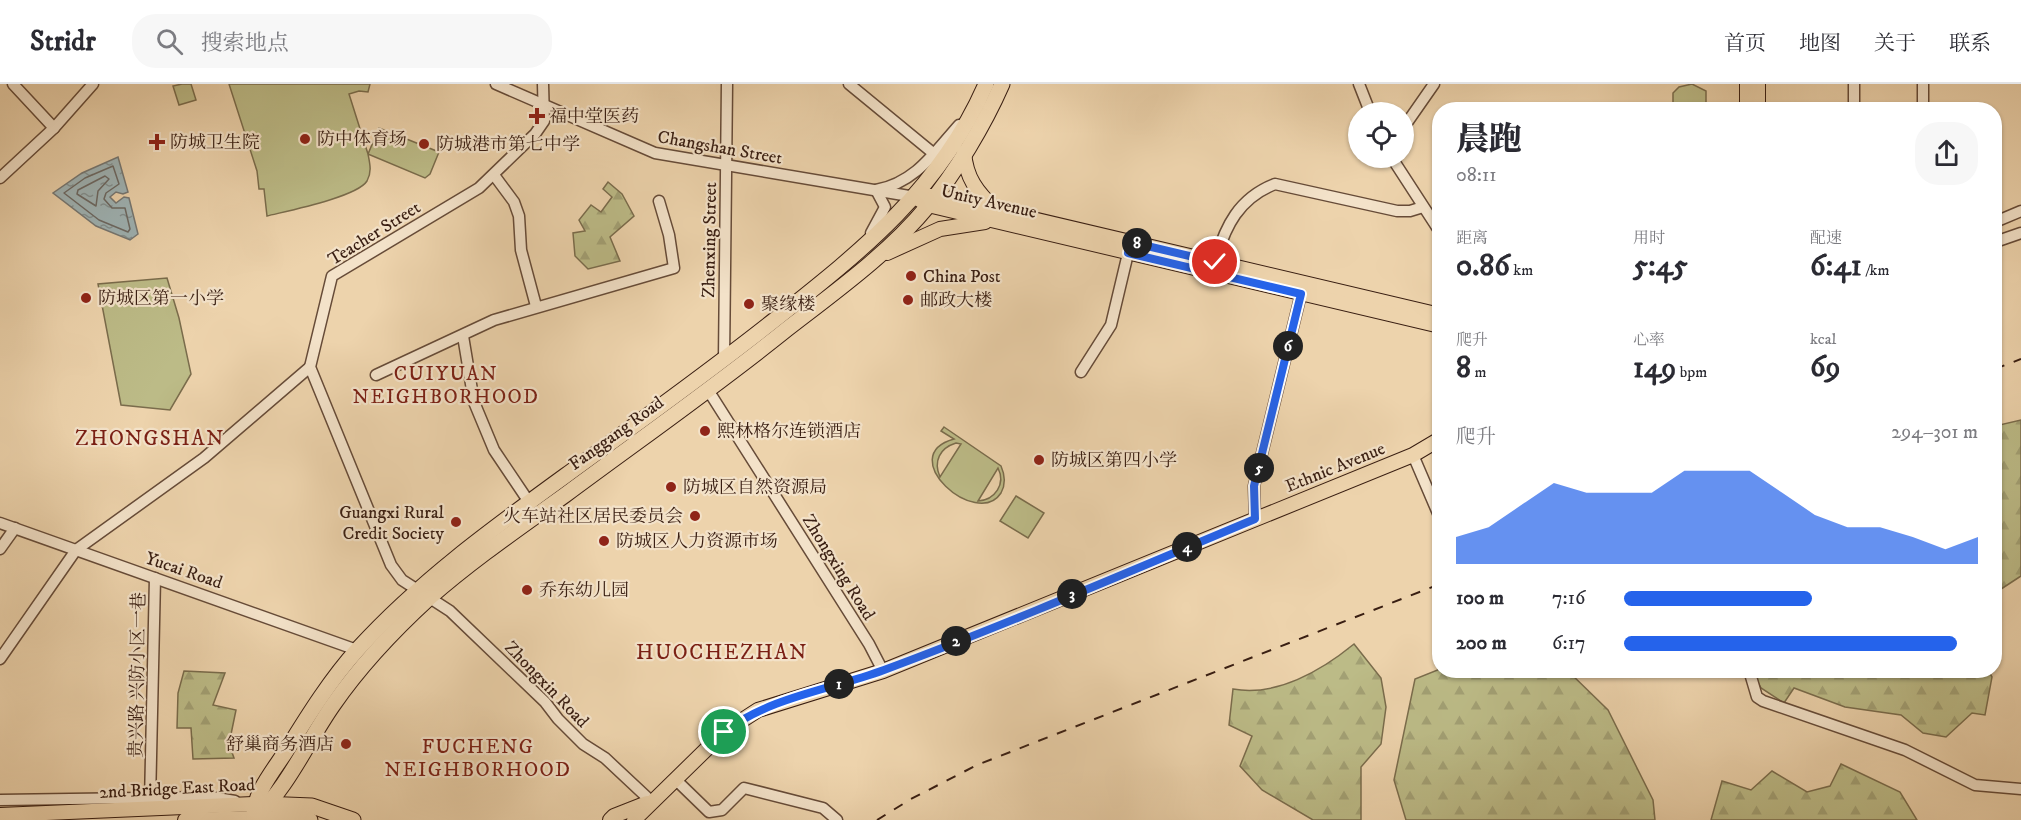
<!DOCTYPE html>
<html lang="zh">
<head>
<meta charset="utf-8">
<style>
	:root { --surface:#fff; --page:#f7f7f7; --text:#2b2b33; --muted:#7c7c81; --line:#e1e1e2; --accent:#2563eb }
	body { margin:0; font-family:"IM FELL DW Pica","Noto Serif SC",serif; background:var(--page); color:var(--text); height:100vh; display:flex; flex-direction:column; font-size:22px; white-space:nowrap }
	* { box-sizing:border-box; margin:0 }
	p { font-size:20px; color:var(--muted) }
	.icon { flex:none; width:33px; height:33px; fill:none; stroke:currentColor; stroke-width:2; stroke-linecap:round; stroke-linejoin:round }
	.map { position:relative; flex:1; overflow:hidden }
	.drawer { position:absolute; left:1432px; top:18px; width:570px; height:576px; display:flex; flex-direction:column; background:var(--surface); border-radius:24px; box-shadow:0 2px 4px #0004 }
	.drawer>* { flex:none }
	.controls { position:absolute; left:1348px; top:18px; display:grid; gap:12px }
	.controls a { display:grid; place-items:center; width:66px; height:66px; border-radius:50%; background:var(--surface); box-shadow:0 2px 4px #0004; font-size:30px }
	.pin { position:absolute; display:grid; place-items:center; width:51px; height:51px; color:#fff; margin:-26px; border:3px solid #fff; border-radius:50%; box-shadow:0 2px 6px #0007 }
	.km { position:absolute; width:30px; height:30px; margin:-15px; border-radius:50%; background:#222; color:#fff; font-size:16px; line-height:30px; text-align:center }
	.round { display:grid; place-items:center; flex:none; width:63px; height:63px; border-radius:24px; background:var(--page) }
	.headline { display:flex; align-items:center; justify-content:space-between; height:102px; padding:0 24px }
	h1 { font-size:33px; font-weight:800; line-height:45px }
	.stats { display:grid; grid-template-columns:repeat(3,1fr); gap:9px; height:102px; padding:6px 24px }
	.stats div { display:grid; align-content:center }
	.stats b { font-size:30px; font-weight:800 }
	.stats small { font-size:16px; font-weight:400 }
	.stats p { font-size:16px }
	.chart { height:168px; padding:12px 24px }
	.chart p { display:flex; justify-content:space-between }
	.chart svg { width:100%; height:108px; margin-top:6px; fill:var(--accent); opacity:.7 }
	ul { padding:0 24px; list-style:none; font-size:20px }
	li { display:grid; grid-template-columns:96px 72px 1fr; align-items:center; height:45px }
	li i { height:15px; border-radius:8px; background:var(--accent) }
	header { display:flex; align-items:center; gap:36px; box-sizing:border-box; height:84px; padding:0 30px; background:var(--surface); border-bottom:2px solid var(--line) }
	header strong { font-size:28px }
	nav { display:flex; gap:33px; margin-inline-start:auto; font-size:21px }
	.search { width:420px; height:54px; background:var(--page); display:flex; align-items:center; gap:15px; box-sizing:border-box; padding:0 21px; border-radius:24px; color:var(--muted); font-size:22px }
	.map>svg:first-child { display:block }
	.forest { fill:url(#forest-firs); stroke:#7a6c4c; stroke-width:1.5 }
	.garden { fill:#bcbb87; stroke:#7a6c4c; stroke-width:1.5; fill-rule:evenodd }
	.water { fill:url(#water-ripples); stroke:#767874; stroke-width:1.5 }
	.lines { fill:none; stroke-linecap:round; stroke-linejoin:round }
	.shore { stroke:#6c6964; stroke-width:1.5 }
	.minor-casing { stroke:#664b38; stroke-width:13 }
	.major-casing { stroke:#391e12; stroke-width:16 }
	.highway-casing { stroke:#391e12; stroke-width:17 }
	.minor { stroke:#f3e2c9; stroke-width:10 }
	.major { stroke:#edd3ac; stroke-width:14 }
	.highway { stroke:#edd3ac; stroke-width:15 }
	.rail { stroke:#391e12; stroke-width:2; stroke-dasharray:10 10; stroke-linecap:butt }
	.route-casing { stroke:#fff; stroke-width:12 }
	.route { stroke:#2563eb; stroke-width:8 }
	.poi-dot { fill:#8f2418; stroke:#f3e2c9; stroke-width:2 }
	.labels { text-anchor:middle; stroke-width:4.5; stroke-linejoin:round; paint-order:stroke }
	.poi-label { font-size:18px; fill:#391e12; stroke:#f3e2c9; text-anchor:start }
	.street-label { font-size:18px; fill:#391e12; stroke:#f3e2c9 }
	.neighbourhood-label { font-size:20px; letter-spacing:1.5px; fill:#7a1f14; stroke:#f3e2c9 }
	.quarter-label { font-size:21px; letter-spacing:1.5px; fill:#7a1f14; stroke:#f3e2c9 }
</style>
</head>
<body>
<header>
<strong>Stridr</strong>
<div class="search"><svg class="icon" aria-label="search" viewBox="0 0 24 24"><circle cx="10" cy="10" r="6"/><path d="M15 15l6 6"/></svg>搜索地点</div>
<nav><a>首页</a><a>地图</a><a>关于</a><a>联系</a></nav>
</header>
<div class="map">
<svg width="2021" height="736" viewBox="0 0 2021 736">
	<defs>
		<pattern id="forest-firs" width="22" height="20" patternUnits="userSpaceOnUse" patternTransform="scale(1.5)"><rect width="22" height="20" fill="#bcbb87"/><path d="M5 1l3.5 6h-7zM16 11l3.5 6h-7z" fill="#a2a074"/></pattern>
		<pattern id="water-ripples" width="26" height="14" patternUnits="userSpaceOnUse" patternTransform="scale(1.5)"><rect width="26" height="14" fill="#9fb4b6"/><path d="M2 4q2-2 4 0t4 0M15 11q2-2 4 0t4 0" fill="none" stroke="#839293"/></pattern>
	</defs>
	<rect width="100%" height="100%" fill="#edd3ac"/>
	<filter id="stains"><feTurbulence type="fractalNoise" baseFrequency=".00333" numOctaves="4"/><feColorMatrix values="0 0 0 0 .2 0 0 0 0 .09 0 0 0 0 .02 0 0 0 .5 -.17"/></filter>
	<radialGradient id="worn" r=".72"><stop offset=".6" stop-color="#630" stop-opacity="0"/><stop offset="1" stop-color="#630" stop-opacity=".3"/></radialGradient>
	<!-- forest -->
	<g class="forest">
		<path d="M608,98L622,110L634,132L610,153L620,177L588,185L575,172L573,149L585,147L579,136L591,121L601,128L612,113L603,105Z"/>
		<path d="M2021,336V492L1995,509V342Z"/>
		<path d="M1354,560L1381,594L1386,623L1381,660L1361,683V736H1313L1262,706L1240,682L1252,652L1229,641L1233,605C1276,613 1321,587 1354,560Z"/>
		<path d="M1440,585L1568,587L1608,626L1653,716L1655,736H1406L1394,696L1415,595Z"/>
		<path d="M1988,586L1992,593L1985,631L1972,629L1946,653L1923,649L1901,631L1845,623L1794,604L1784,619L1761,604L1752,587Z"/>
		<path d="M184,587L225,589L213,621L236,626L229,660L234,674L193,675L191,644H177L178,609Z"/>
		<path d="M1841,680L1900,708L1917,736H1711L1722,697L1751,706L1772,687L1807,708L1830,702Z"/>
	</g>
	<!-- garden -->
	<g class="garden">
		<path d="M182,0H191L196,16L179,21L173,2Z"/>
		<path d="M229,0H370L368,8L359,7L349,10L368,70L379,44L439,68L430,90L425,94L368,70C370,80 372,88 367,97C357,113 287,127 267,132L264,105H259L257,87Z"/>
		<path d="M1692,0L1706,7V25H1673V9L1679,3Z"/>
		<path d="M167,194L179,234L191,290L170,326L121,321L98,200Z"/>
		<path d="M944,343L1001,382C1005,391 1006,400 1001,409C977,446 893,372 954,355L941,347ZM956,359L961,360L940,393C933,377 940,364 956,359ZM998,384C1006,400 995,416 978,417Z"/>
		<path d="M1016,412L1044,429L1028,454L1000,437Z"/>
	</g>
	<!-- water -->
	<path class="water" d="M118,73L128,108L123,110L116,108L110,113L116,119L124,113L129,114L138,150L130,156L96,142L53,109L82,89Z"/>
	<g class="lines">
		<!-- shore -->
		<g class="shore">
			<path d="M113,82L119,100L106,109L104,115L112,124H125L130,145L128,148L99,136L64,109L85,94Z"/>
			<path d="M105,92L109,95L98,107L96,122L77,110L78,106Z"/>
		</g>
		<defs>
			<g id="minor">
				<path d="M13,0L54,44"/>
				<path d="M496,0L655,69L915,113"/>
				<path d="M543,0L544,37L535,50L479,104L332,192L310,283L391,481L402,496L450,527L545,618L558,635L583,660L605,674L652,718"/>
				<path d="M849,0L933,69"/>
				<path d="M1359,0L1370,28"/>
				<path d="M1854,0V26"/>
				<path d="M1923,0V26"/>
				<path d="M1404,43L1434,0"/>
				<path d="M1392,74L1440,148"/>
				<path d="M494,91L514,118L519,132L521,166L536,222"/>
				<path d="M0,94L54,44L93,0"/>
				<path d="M1995,138L2021,127"/>
				<path d="M871,149L885,123L876,106C915,99 934,69 959,41"/>
				<path d="M1995,158L2021,149"/>
				<path d="M1215,178C1225,142 1239,114 1275,100L1397,127H1410L1423,123"/>
				<path d="M463,252L474,318L494,366L529,418"/>
				<path d="M724,276L727,0"/>
				<path d="M1081,288L1111,241L1130,161"/>
				<path d="M376,291L494,236L674,184L669,151L659,117"/>
				<path d="M708,306L869,560L883,587"/>
				<path d="M1413,371L1440,434"/>
				<path d="M1255,435L1254,402L1301,210"/>
				<path d="M0,439L357,566"/>
				<path d="M0,465L15,444"/>
				<path d="M0,575L76,466L204,374L310,283"/>
				<path d="M1749,586L1757,613L1763,617L1905,666L1975,701L2021,705"/>
				<path d="M675,695L709,728L722,726L744,704L823,724L837,736"/>
				<path d="M0,716L211,713L235,717"/>
				<path d="M150,718L155,494"/>
			</g>
			<g id="major">
				<path d="M1747,0V26"/>
				<path d="M1758,0V26"/>
				<path d="M964,68C966,94 977,108 995,125"/>
				<path d="M928,112H935L1440,231"/>
				<path d="M915,113L928,121L1440,242"/>
				<path d="M887,169L940,145L985,138"/>
				<path d="M0,731L253,720"/>
				<path d="M185,736L254,734"/>
				<path d="M610,736L614,732L647,719"/>
				<path d="M634,736L724,648L758,626L883,587L1413,371L1440,355"/>
			</g>
			<g id="highway">
				<path d="M262,720L312,722L353,736"/>
				<path d="M254,734C288,704 307,658 333,621C360,582 394,546 429,514C471,477 519,444 565,411C639,356 715,303 787,245C836,207 888,170 927,123C956,88 984,41 1002,0"/>
				<path d="M254,734C253,709 275,685 288,664C309,630 331,595 358,565C419,498 492,445 565,392C636,340 708,289 777,234C863,166 941,104 986,0"/>
				<path d="M254,734L310,736"/>
			</g>
		</defs>
		<!-- minor casing -->
		<use href="#minor" class="minor-casing"/>
		<!-- major casing -->
		<use href="#major" class="major-casing"/>
		<!-- highway casing -->
		<use href="#highway" class="highway-casing"/>
		<!-- minor -->
		<use href="#minor" class="minor"/>
		<!-- major -->
		<use href="#major" class="major"/>
		<!-- highway -->
		<use href="#highway" class="highway"/>
		<!-- rail -->
		<g class="rail">
			<path d="M1995,285L2021,275"/>
			<path d="M877,736L911,715L977,681L1440,500"/>
		</g>
	</g>
	<g class="lines">
		<defs>
			<path id="route" d="M724,648C772,612 830,606 884,586C1008,540 1133,486 1255,435L1254,402L1301,210L1128,169L1130,158L1215,178"/>
		</defs>
		<!-- route casing -->
		<use href="#route" class="route-casing"/>
		<!-- route -->
		<use href="#route" class="route"/>
	</g>
	<!-- markers -->
	<g class="poi-dot">
		<path d="M534 23h6v6h6v6h-6v6h-6v-6h-6v-6h6z"/>
		<circle cx="305" cy="55" r="6"/>
		<path d="M154 49h6v6h6v6h-6v6h-6v-6h-6v-6h6z"/>
		<circle cx="424" cy="60" r="6"/>
		<circle cx="911" cy="192" r="6"/>
		<circle cx="86" cy="214" r="6"/>
		<circle cx="908" cy="216" r="6"/>
		<circle cx="749" cy="220" r="6"/>
		<circle cx="705" cy="347" r="6"/>
		<circle cx="1039" cy="376" r="6"/>
		<circle cx="671" cy="403" r="6"/>
		<circle cx="695" cy="432" r="6"/>
		<circle cx="456" cy="438" r="6"/>
		<circle cx="604" cy="457" r="6"/>
		<circle cx="527" cy="506" r="6"/>
		<circle cx="346" cy="660" r="6"/>
	</g>
	<g class="labels">
		<!-- poi labels -->
		<g class="poi-label">
			<text x="549" y="38">福中堂医药</text>
			<text x="317" y="61">防中体育场</text>
			<text x="170" y="64">防城卫生院</text>
			<text x="436" y="66">防城港市第七中学</text>
			<text x="923" y="198">China Post</text>
			<text x="98" y="220">防城区第一小学</text>
			<text x="920" y="222">邮政大楼</text>
			<text x="761" y="226">聚缘楼</text>
			<text x="717" y="353">熙林格尔连锁酒店</text>
			<text x="1051" y="382">防城区第四小学</text>
			<text x="683" y="409">防城区自然资源局</text>
			<text x="444" y="434" text-anchor="end">Guangxi Rural<tspan x="444" dy="21">Credit Society</tspan></text>
			<text x="683" y="438" text-anchor="end">火车站社区居民委员会</text>
			<text x="616" y="463">防城区人力资源市场</text>
			<text x="539" y="512">乔东幼儿园</text>
			<text x="334" y="666" text-anchor="end">舒巢商务酒店</text>
		</g>
		<!-- street labels -->
		<g class="street-label">
			<text transform="translate(720 63) rotate(10)" y="6">Changshan Street</text>
			<text transform="translate(989 117) rotate(13)" y="6">Unity Avenue</text>
			<text transform="translate(374 149) rotate(-32)" y="6">Teacher Street</text>
			<text transform="translate(709 156) rotate(-89)" y="6">Zhenxing Street</text>
			<text transform="translate(616 349) rotate(-36)" y="6">Fanggang Road</text>
			<text transform="translate(1335 383) rotate(-22)" y="6">Ethnic Avenue</text>
			<text transform="translate(839 483) rotate(58)" y="6">Zhongxing Road</text>
			<text transform="translate(184 486) rotate(19)" y="6">Yucai Road</text>
			<text transform="translate(137 591) rotate(-89)" y="6">贵兴路 兴防小区一巷</text>
			<text transform="translate(547 600) rotate(46)" y="6">Zhongxin Road</text>
			<text transform="translate(177 704) rotate(-3)" y="6">2nd Bridge East Road</text>
		</g>
		<!-- neighbourhood labels -->
		<g class="neighbourhood-label">
			<text x="446" y="296">CUIYUAN<tspan x="446" dy="23">NEIGHBORHOOD</tspan></text>
			<text x="478" y="669">FUCHENG<tspan x="478" dy="23">NEIGHBORHOOD</tspan></text>
		</g>
		<!-- quarter labels -->
		<g class="quarter-label">
			<text x="150" y="361">ZHONGSHAN</text>
			<text x="722" y="575">HUOCHEZHAN</text>
		</g>
	</g>
	<rect width="100%" height="100%" filter="url(#stains)"/>
	<rect width="100%" height="100%" fill="url(#worn)"/>
</svg>
<div class="controls">
<a><svg class="icon" aria-label="locate" viewBox="0 0 24 24"><circle cx="12" cy="12" r="6"/><path d="M12 2v4M12 18v4M2 12h4M18 12h4"/></svg></a>
</div>
<div class="pin" style="left:724px;top:648px;background:#1e9e55"><svg class="icon" aria-label="arrive" viewBox="0 0 24 24"><path d="M6 21V4h12l-3 4 3 4H6"/></svg></div>
<div class="pin" style="left:1215px;top:178px;background:#d93025"><svg class="icon" aria-label="check" viewBox="0 0 24 24"><path d="M5 12l5 5 9-10"/></svg></div>
<b class="km" style="left:839px;top:600px">1</b>
<b class="km" style="left:956px;top:557px">2</b>
<b class="km" style="left:1072px;top:510px">3</b>
<b class="km" style="left:1187px;top:463px">4</b>
<b class="km" style="left:1259px;top:384px">5</b>
<b class="km" style="left:1288px;top:262px">6</b>
<b class="km" style="left:1137px;top:159px">8</b>
<section class="drawer">
<div class="headline"><div><h1>晨跑</h1><p>08:11</p></div><a class="round"><svg class="icon" aria-label="share" viewBox="0 0 24 24"><path d="M12 15V3M7 8l5-5 5 5M5 13v7h14v-7"/></svg></a></div>
<div class="stats">
<div><p>距离</p><b>0.86<small> km</small></b></div>
<div><p>用时</p><b>5:45</b></div>
<div><p>配速</p><b>6:41<small> /km</small></b></div>
</div>
<div class="stats">
<div><p>爬升</p><b>8<small> m</small></b></div>
<div><p>心率</p><b>149<small> bpm</small></b></div>
<div><p>kcal</p><b>69</b></div>
</div>
<div class="chart"><p><span>爬升</span>294–301 m</p>
<svg viewBox="0 0 160 44" preserveAspectRatio="none"><path d="M0 44V33L10 29L20 20L30 11L40 15L50 15L60 15L70 6L80 6L90 6L100 15L110 24L120 29L130 29L140 33L150 38L160 33V44z"/></svg>
</div>
<ul>
<li><b>100 m</b>7:16<i style="width:53%"></i></li>
<li><b>200 m</b>6:17<i style="width:94%"></i></li>
</ul>
</section>
</div>
</body>
</html>
